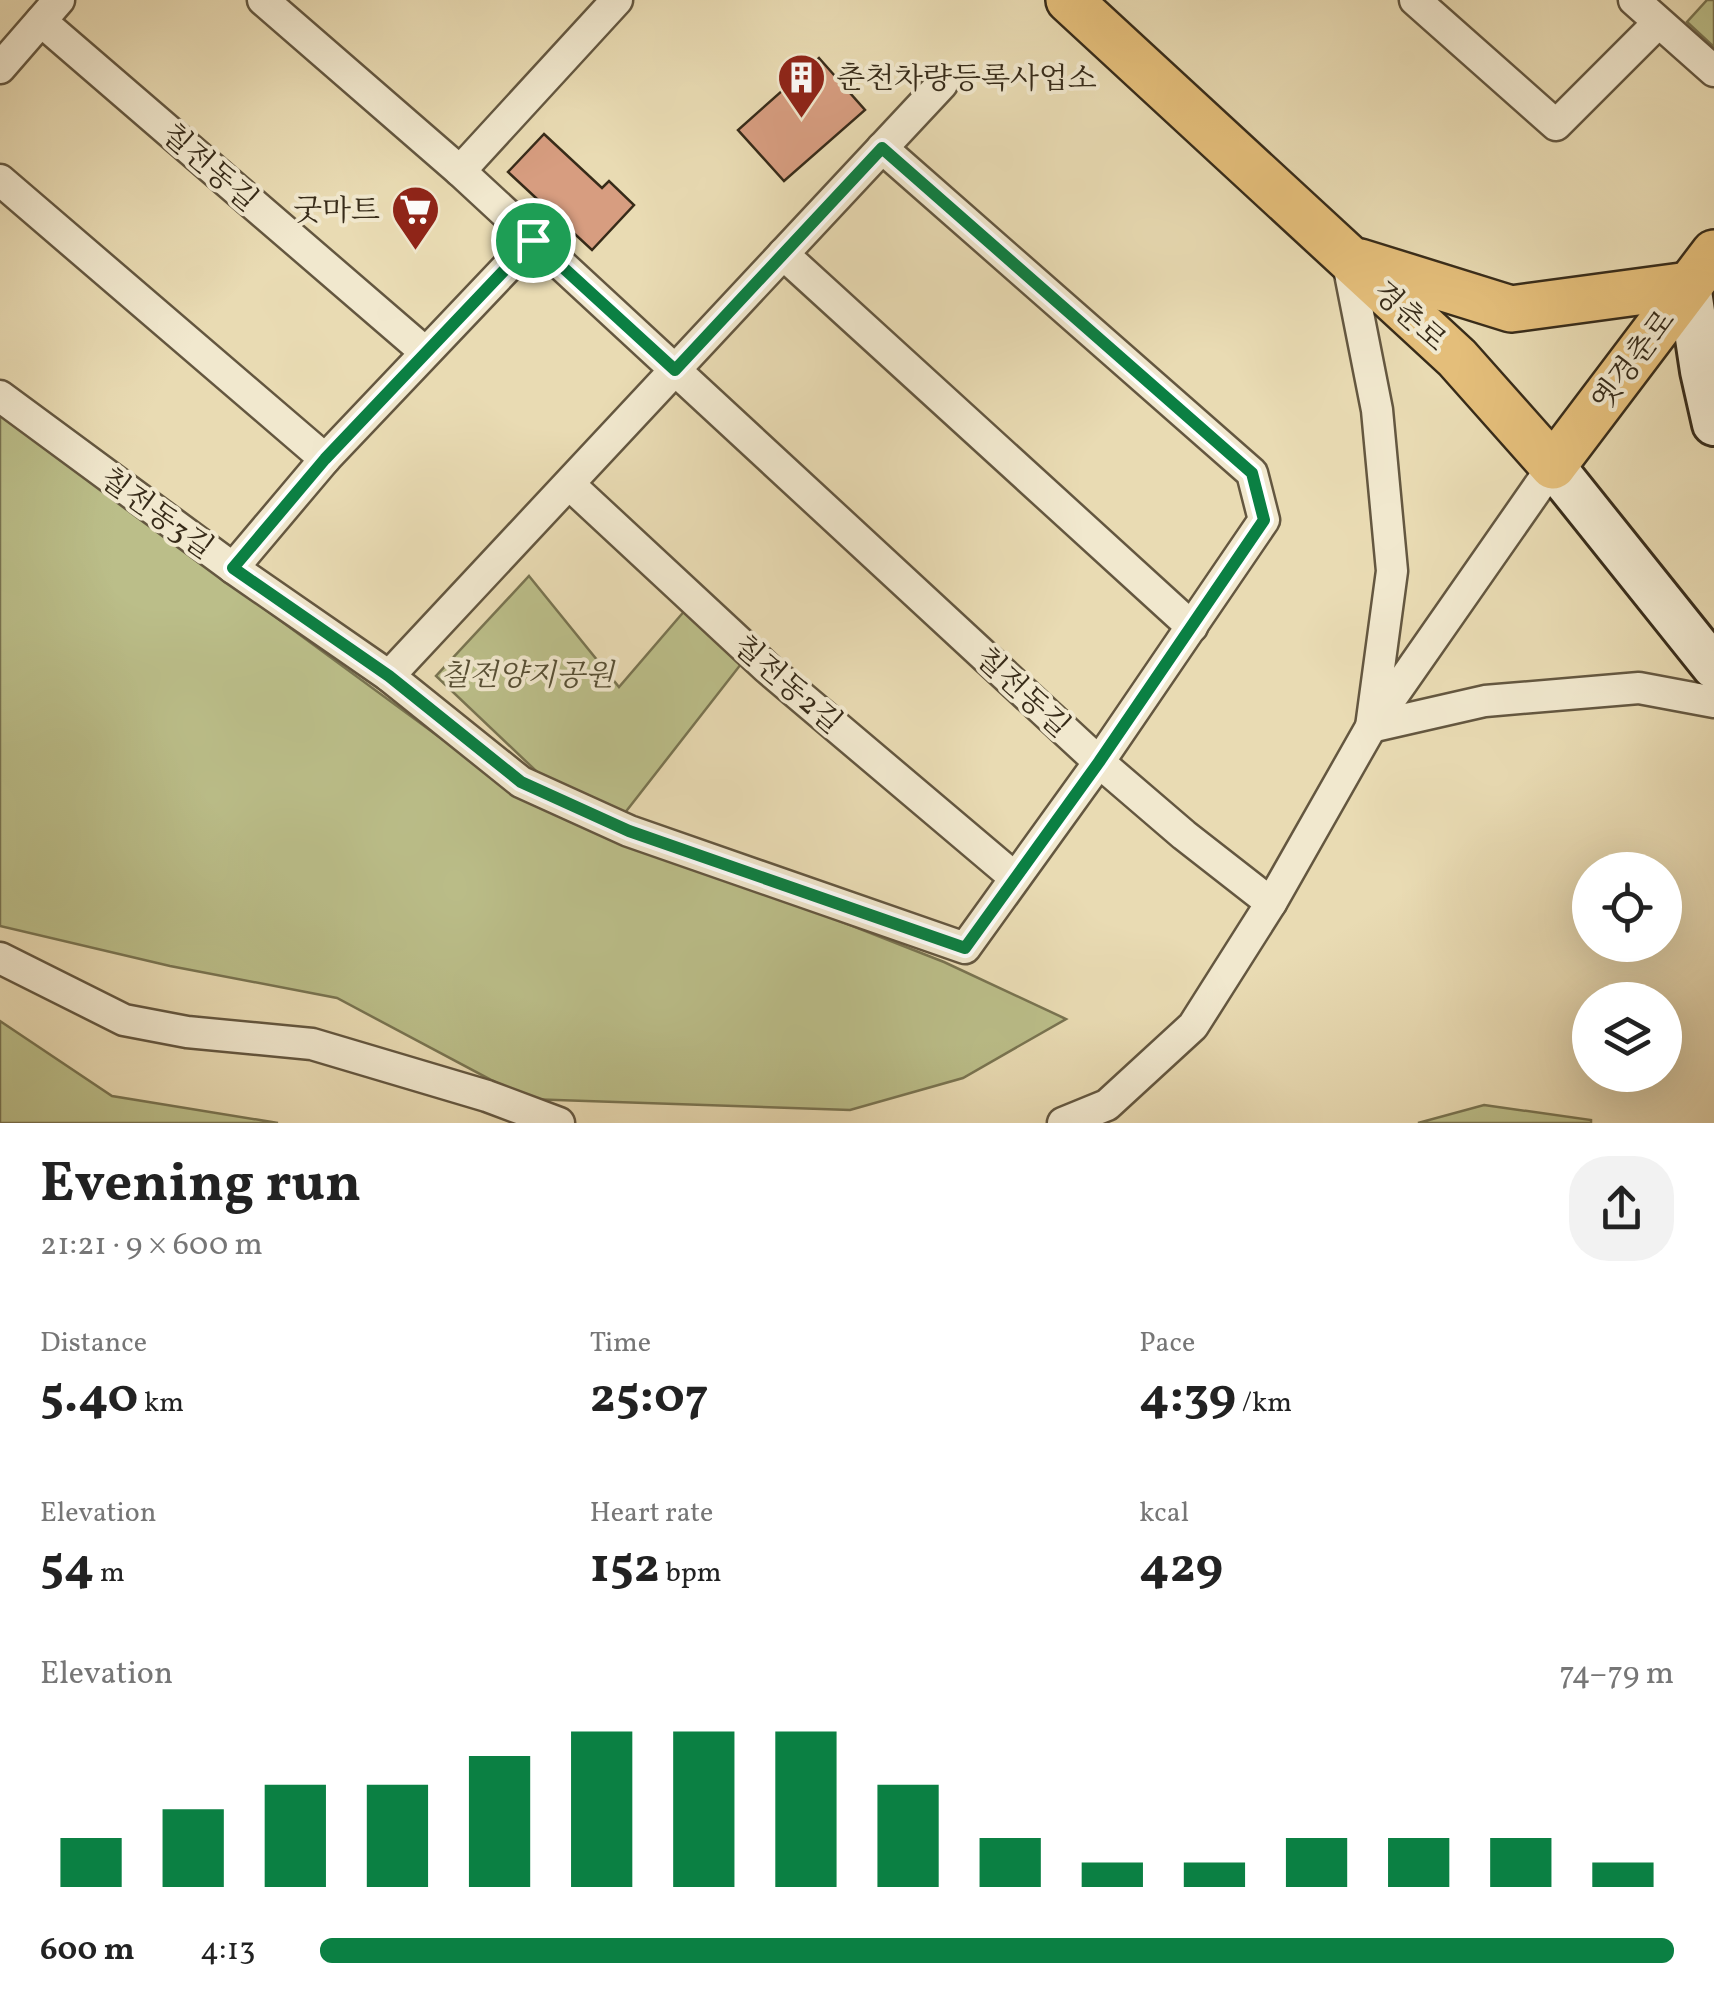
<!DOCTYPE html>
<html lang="en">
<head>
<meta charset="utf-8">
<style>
	:root { --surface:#fff; --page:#f2f2f2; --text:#222; --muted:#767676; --accent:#0b8043 }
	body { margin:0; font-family:Vollkorn,"Noto Serif KR",serif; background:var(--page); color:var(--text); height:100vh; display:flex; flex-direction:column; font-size:38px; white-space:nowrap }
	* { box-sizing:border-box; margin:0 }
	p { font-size:32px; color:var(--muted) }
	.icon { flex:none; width:55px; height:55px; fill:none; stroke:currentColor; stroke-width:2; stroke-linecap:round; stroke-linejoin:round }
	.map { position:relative; height:1123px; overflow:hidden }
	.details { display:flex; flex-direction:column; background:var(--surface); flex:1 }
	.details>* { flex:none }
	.tools { position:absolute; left:1572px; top:852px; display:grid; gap:20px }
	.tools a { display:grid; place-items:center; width:110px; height:110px; border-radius:50%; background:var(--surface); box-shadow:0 10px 40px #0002; font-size:50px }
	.pin { position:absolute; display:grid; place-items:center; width:85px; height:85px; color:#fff; margin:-42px; border:5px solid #fff; border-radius:50%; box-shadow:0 2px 10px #0007 }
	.round { display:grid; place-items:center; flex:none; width:105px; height:105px; border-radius:40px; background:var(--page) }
	.headline { display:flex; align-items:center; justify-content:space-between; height:170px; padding:0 40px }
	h1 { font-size:55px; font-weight:700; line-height:75px }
	.figures { display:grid; grid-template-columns:repeat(3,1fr); gap:15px; height:170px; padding:10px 40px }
	.figures div { display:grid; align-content:center }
	.figures b { font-size:50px; font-weight:700 }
	.figures small { font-size:28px; font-weight:400 }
	.figures p { font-size:28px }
	.chart { height:280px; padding:20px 40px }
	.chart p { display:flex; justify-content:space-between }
	.chart svg { width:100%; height:180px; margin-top:10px; stroke:var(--accent); stroke-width:6 }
	ul { padding:0 40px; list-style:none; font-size:32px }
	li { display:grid; grid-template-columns:160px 120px 1fr; align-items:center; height:75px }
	li i { height:25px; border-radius:12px; background:var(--accent) }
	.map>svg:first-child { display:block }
	.green { fill:#bbbe89; stroke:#797451; stroke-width:2.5 }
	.building { fill:#d79d80; stroke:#372b19; stroke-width:2.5 }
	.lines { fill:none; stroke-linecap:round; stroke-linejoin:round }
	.street-casing { stroke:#645740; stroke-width:35 }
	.secondary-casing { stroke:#372b19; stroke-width:48 }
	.primary-casing { stroke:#372b19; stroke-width:50 }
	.street { stroke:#f1e8ce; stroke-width:30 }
	.secondary { stroke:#f1e8ce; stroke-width:42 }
	.primary { stroke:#e4be7a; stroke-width:45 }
	.route-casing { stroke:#fff; stroke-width:20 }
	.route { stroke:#0b8043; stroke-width:12 }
	.labels { text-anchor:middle; stroke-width:8; stroke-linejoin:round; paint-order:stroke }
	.poi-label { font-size:30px; fill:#372b19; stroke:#f1e8ce; text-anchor:start }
	.street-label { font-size:30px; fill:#372b19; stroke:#f1e8ce }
	.park-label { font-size:30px; font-style:italic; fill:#585035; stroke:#f1e8ce }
</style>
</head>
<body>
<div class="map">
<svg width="1714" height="1123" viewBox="0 0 1714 1123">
	<rect width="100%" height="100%" fill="#e9dbb3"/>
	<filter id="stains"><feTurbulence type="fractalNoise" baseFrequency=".002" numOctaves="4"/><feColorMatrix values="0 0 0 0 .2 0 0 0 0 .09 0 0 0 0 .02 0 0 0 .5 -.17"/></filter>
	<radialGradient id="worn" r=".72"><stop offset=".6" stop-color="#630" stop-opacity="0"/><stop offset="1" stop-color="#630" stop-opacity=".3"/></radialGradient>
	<!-- green -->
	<g class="green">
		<path d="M1707,0H1714V47L1687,22Z"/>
		<path d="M0,415L517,794L944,962L1066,1019L963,1078L850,1110L527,1099L337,998L170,966L0,926Z"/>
		<path d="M529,576L619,687L687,608L745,659L624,814L553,787L436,676Z"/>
		<path d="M0,1021L112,1096L278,1123H0Z"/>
		<path d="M1484,1105L1591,1120V1123H1418Z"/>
	</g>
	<!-- building -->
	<g class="building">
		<path d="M819,58L865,110L784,181L738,130Z"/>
		<path d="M544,134L602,188L609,181L634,205L592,250L508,172Z"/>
	</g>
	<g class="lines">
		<defs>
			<g id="street">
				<path d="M263,0L460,171L1099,762L1184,835L1271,903"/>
				<path d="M1415,0L1556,125L1657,24"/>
				<path d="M1634,0L1714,71"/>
				<path d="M41,21L425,352"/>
				<path d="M0,68L59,0"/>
				<path d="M460,171L617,0"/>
				<path d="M0,180L325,459"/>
				<path d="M783,254L1192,627"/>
				<path d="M1347,258L1377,410L1392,571L1371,727L1485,701L1639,688L1714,702"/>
				<path d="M0,396L233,568L389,676L521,782L629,831L965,948L1099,762L1264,520L1252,473L882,148"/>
				<path d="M569,484L767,668L1014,877"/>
				<path d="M233,568L325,459L533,240"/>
				<path d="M389,676L942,84"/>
				<path d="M0,958L124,1020L187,1032L312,1044L487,1096L559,1123"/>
				<path d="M1063,1123L1107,1105L1193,1026L1271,903L1371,727L1553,466"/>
			</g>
			<g id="secondary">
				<path d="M1689,285L1702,371L1714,424"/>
				<path d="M1553,466L1714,667"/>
			</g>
			<g id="primary">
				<path d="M1069,0L1457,358L1553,466L1714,253"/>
				<path d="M1360,262L1511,309L1689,285"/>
			</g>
		</defs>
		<!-- street casing -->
		<use href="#street" class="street-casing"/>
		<!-- secondary casing -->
		<use href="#secondary" class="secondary-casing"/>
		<!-- primary casing -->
		<use href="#primary" class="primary-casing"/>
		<!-- street -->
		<use href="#street" class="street"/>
		<!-- secondary -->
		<use href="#secondary" class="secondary"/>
		<!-- primary -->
		<use href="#primary" class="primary"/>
	</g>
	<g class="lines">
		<defs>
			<path id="route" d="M882,148L1252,473L1264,520L1099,762L965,948L629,831L521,782L389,676L233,568L325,459L533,240L675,370Z"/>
		</defs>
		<!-- route casing -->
		<use href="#route" class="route-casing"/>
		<!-- route -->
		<use href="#route" class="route"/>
	</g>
	<!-- icons -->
	<defs>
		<symbol id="building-pin" viewBox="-11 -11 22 30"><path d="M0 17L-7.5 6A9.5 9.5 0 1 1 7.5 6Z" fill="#8f2418" stroke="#f1e8ce"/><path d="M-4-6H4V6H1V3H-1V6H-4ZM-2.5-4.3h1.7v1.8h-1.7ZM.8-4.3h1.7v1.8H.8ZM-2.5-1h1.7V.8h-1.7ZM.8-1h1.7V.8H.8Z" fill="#fff"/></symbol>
		<symbol id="supermarket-pin" viewBox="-11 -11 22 30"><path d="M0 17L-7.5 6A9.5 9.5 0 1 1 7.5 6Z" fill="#8f2418" stroke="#f1e8ce"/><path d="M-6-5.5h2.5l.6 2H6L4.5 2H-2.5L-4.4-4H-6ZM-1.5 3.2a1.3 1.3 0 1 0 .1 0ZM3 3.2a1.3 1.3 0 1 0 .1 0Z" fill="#fff"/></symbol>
	</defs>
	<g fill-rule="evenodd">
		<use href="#building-pin" x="774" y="50" width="55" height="75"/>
		<use href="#supermarket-pin" x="388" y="182" width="55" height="75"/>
	</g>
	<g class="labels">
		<!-- poi labels -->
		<g class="poi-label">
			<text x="836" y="88">춘천차량등록사업소</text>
			<text x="380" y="220" text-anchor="end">굿마트</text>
		</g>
		<!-- street labels -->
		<g class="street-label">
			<text transform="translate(210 167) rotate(41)" y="10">칠전동길</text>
			<text transform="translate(1410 316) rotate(42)" y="10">경춘로</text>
			<text transform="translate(1633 360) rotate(-53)" y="10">옛경춘로</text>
			<text transform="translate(157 513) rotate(36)" y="10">칠전동3길</text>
			<text transform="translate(788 684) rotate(41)" y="10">칠전동2길</text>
			<text transform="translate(1023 692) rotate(43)" y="10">칠전동길</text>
		</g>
		<!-- park labels -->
		<g class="park-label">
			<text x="527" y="685">칠전양지공원</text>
		</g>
	</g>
	<rect width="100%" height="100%" filter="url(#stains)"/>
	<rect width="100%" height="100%" fill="url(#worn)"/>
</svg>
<div class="tools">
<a><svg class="icon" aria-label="locate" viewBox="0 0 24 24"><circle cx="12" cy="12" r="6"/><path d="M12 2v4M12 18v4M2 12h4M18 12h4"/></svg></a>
<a><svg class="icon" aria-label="layers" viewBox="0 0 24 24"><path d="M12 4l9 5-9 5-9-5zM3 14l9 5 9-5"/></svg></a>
</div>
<div class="pin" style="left:533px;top:240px;background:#1e9e55"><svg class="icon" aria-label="arrive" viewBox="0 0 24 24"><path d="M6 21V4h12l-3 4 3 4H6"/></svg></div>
</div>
<section class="details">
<div class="headline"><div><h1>Evening run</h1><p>21:21 · 9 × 600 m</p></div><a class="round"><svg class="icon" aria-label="share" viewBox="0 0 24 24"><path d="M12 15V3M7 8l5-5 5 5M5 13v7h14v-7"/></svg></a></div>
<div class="figures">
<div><p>Distance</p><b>5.40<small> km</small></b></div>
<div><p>Time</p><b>25:07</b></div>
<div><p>Pace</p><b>4:39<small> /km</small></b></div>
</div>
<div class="figures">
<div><p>Elevation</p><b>54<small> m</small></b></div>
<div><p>Heart rate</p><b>152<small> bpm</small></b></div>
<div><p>kcal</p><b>429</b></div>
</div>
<div class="chart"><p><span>Elevation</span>74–79 m</p>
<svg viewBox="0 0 160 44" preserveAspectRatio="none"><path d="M5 44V32M15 44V25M25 44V19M35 44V19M45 44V12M55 44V6M65 44V6M75 44V6M85 44V19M95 44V32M105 44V38M115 44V38M125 44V32M135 44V32M145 44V32M155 44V38"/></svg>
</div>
<ul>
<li><b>600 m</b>4:13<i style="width:100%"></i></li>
</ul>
</section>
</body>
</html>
